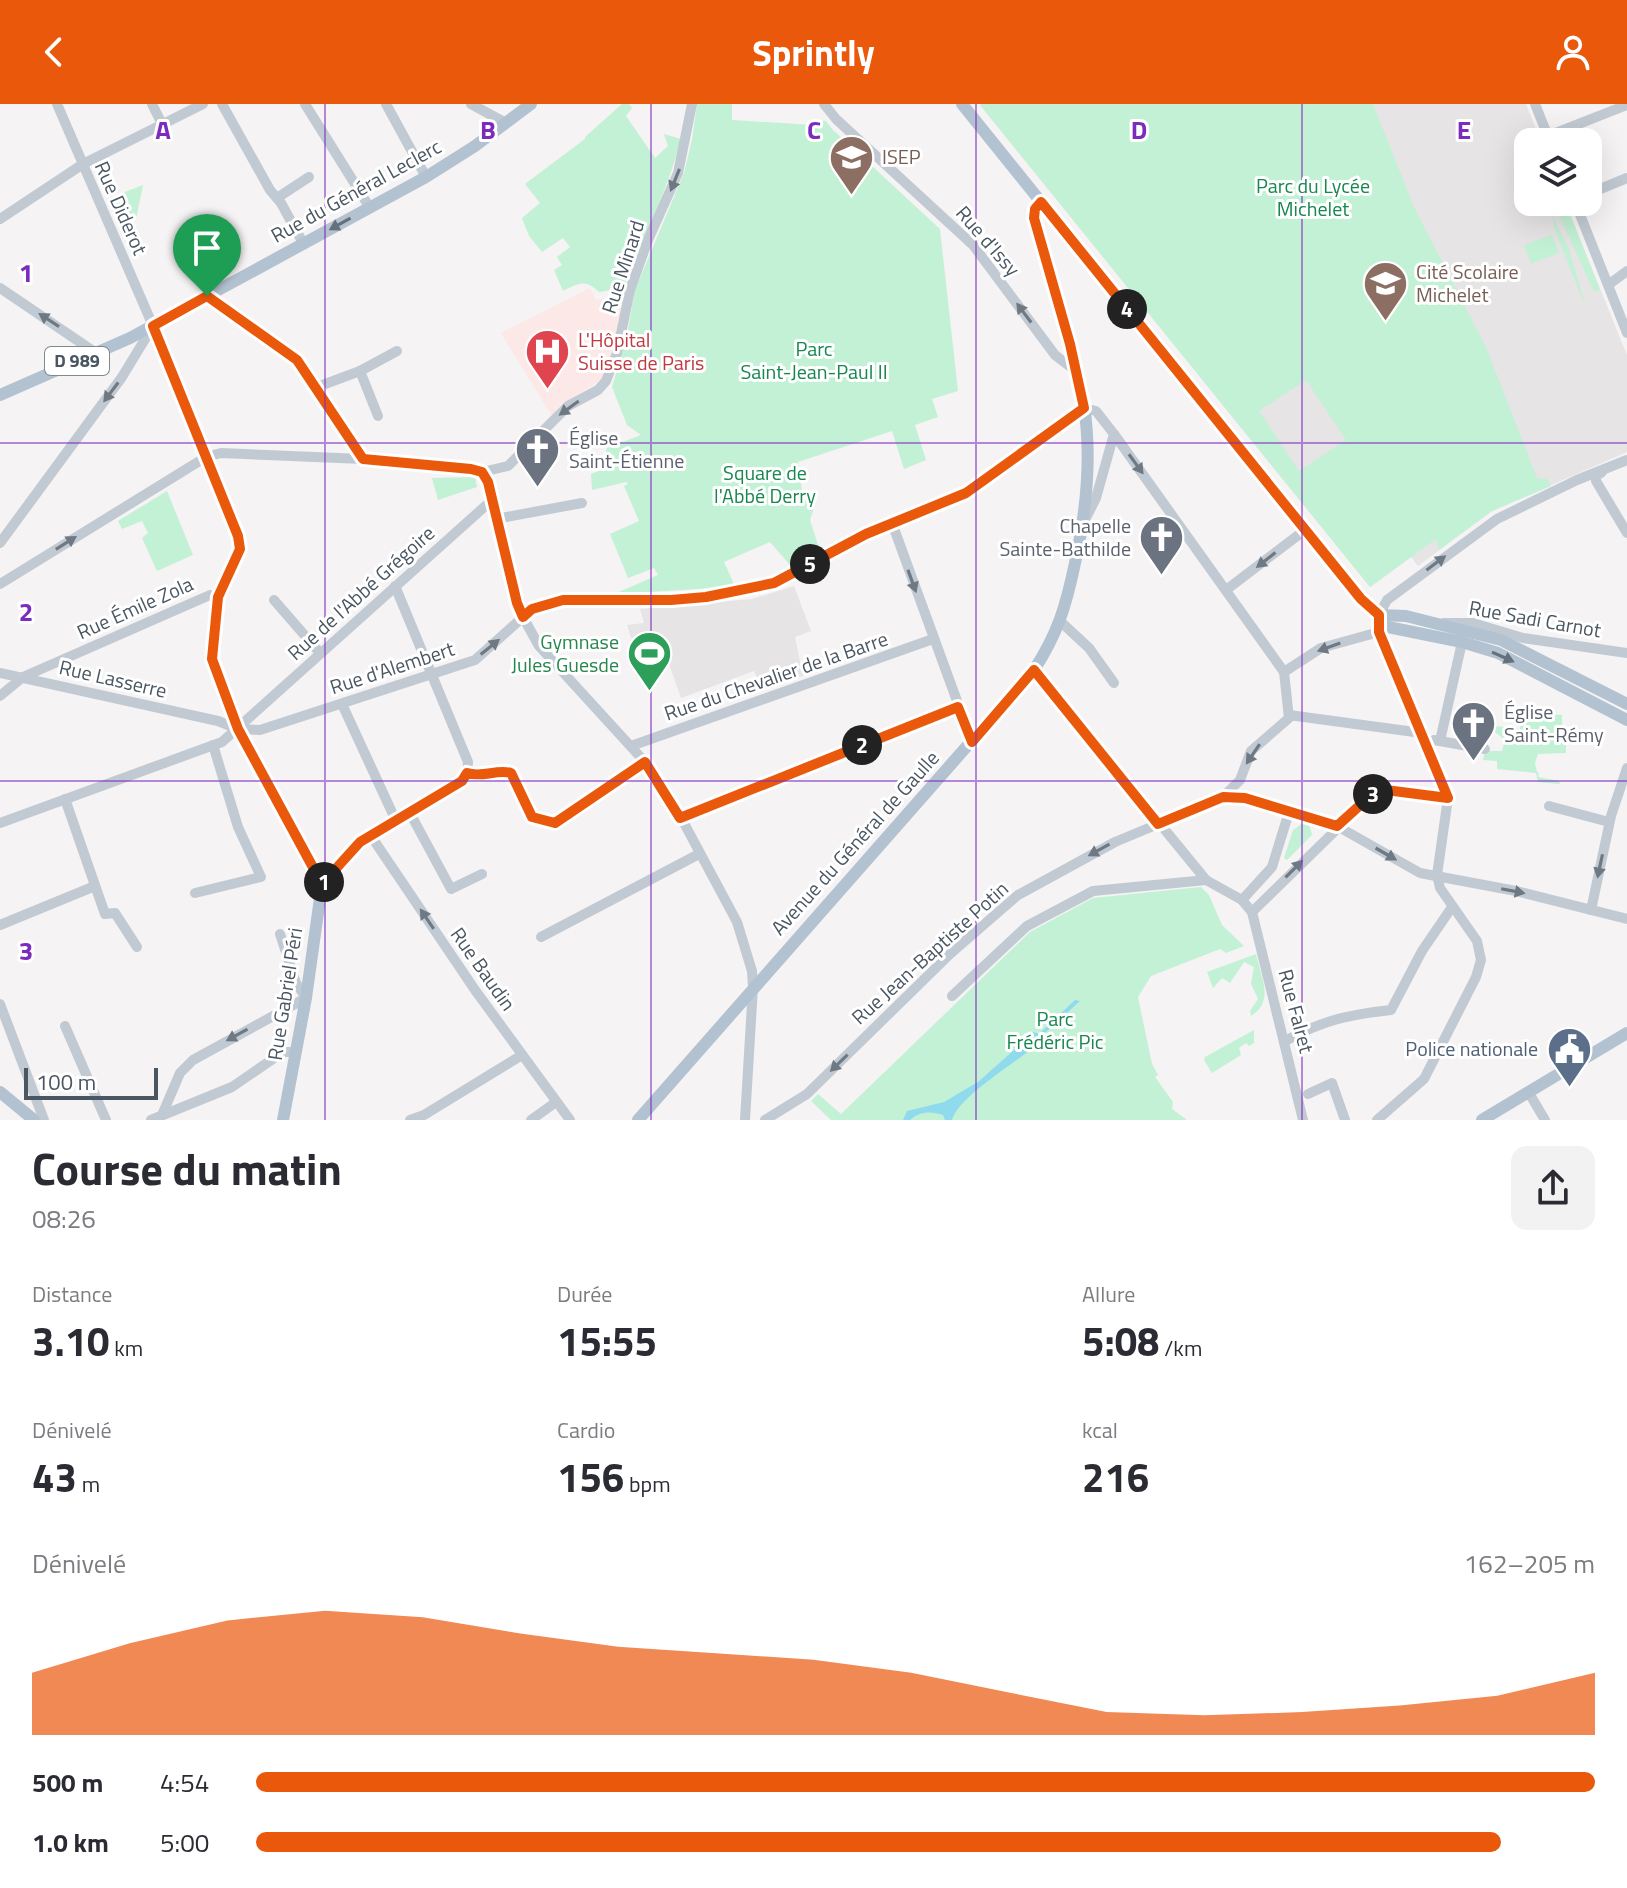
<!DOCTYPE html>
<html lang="fr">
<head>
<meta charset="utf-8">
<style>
	:root { --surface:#fff; --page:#f2f2f3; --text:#2b2b33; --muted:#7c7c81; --accent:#ea580c }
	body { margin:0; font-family:"Titillium Web",sans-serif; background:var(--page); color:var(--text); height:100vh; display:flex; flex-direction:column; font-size:30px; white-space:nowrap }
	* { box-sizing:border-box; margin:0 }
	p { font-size:26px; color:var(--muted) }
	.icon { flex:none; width:44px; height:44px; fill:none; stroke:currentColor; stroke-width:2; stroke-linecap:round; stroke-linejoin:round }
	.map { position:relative; height:1016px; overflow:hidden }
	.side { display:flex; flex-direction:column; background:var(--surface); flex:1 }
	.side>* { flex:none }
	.tools { position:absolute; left:1514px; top:24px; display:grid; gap:16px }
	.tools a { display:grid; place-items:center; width:88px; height:88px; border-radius:16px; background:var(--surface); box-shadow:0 8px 32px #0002; font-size:40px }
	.scale { position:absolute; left:24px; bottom:20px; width:134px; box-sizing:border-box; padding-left:8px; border:4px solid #4a5661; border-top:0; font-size:22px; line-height:28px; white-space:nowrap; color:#4a5661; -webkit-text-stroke:6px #fff; paint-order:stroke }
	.pin { position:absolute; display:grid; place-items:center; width:68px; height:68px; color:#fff; margin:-82px -34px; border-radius:50% 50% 50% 0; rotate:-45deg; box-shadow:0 0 8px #0007 }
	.pin .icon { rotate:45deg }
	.km { position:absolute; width:40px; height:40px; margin:-20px; border-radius:50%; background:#222; color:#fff; font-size:22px; line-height:40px; text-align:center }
	.round { display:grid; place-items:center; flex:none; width:84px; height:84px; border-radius:16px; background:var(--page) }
	.summary { display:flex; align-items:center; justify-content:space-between; height:136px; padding:0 32px }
	h1 { font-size:44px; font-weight:700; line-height:60px }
	.metrics { display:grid; grid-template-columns:repeat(3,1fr); gap:12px; height:136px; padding:8px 32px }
	.metrics div { display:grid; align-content:center }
	.metrics b { font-size:40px; font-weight:700 }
	.metrics small { font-size:22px; font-weight:400 }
	.metrics p { font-size:22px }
	.chart { height:224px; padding:16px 32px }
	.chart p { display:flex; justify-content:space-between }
	.chart svg { width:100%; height:144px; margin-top:8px; fill:var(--accent); opacity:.7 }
	ul { padding:0 32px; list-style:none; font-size:26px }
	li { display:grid; grid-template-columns:128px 96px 1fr; align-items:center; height:60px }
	li i { height:20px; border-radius:10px; background:var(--accent) }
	header { display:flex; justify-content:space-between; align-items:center; height:104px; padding:0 32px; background:var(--accent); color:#fff; font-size:36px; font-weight:700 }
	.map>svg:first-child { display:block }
	.education { fill:#e6e4e5 }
	.medical { fill:#fce8e6 }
	.green { fill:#c3f1d5; fill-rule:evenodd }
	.water { fill:#90daee }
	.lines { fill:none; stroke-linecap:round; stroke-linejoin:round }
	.minor { stroke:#c1cad2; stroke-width:10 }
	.major { stroke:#b3c2d1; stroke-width:12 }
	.oneway { fill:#6e7983 }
	.oneway2 { fill:#64717d }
	.route-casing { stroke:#fff; stroke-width:16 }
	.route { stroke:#ea580c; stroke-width:10 }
	.grid { fill:none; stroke:#7b2cbf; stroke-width:2; stroke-opacity:0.55 }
	.labels { text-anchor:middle; stroke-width:6; stroke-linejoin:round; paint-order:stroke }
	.shield { fill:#fff; stroke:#808990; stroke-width:2 }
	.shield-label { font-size:18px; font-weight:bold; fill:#4a5661 }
	.education-label { font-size:20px; fill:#785e54; stroke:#fff; text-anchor:start }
	.park-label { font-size:20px; fill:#17864f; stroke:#fff }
	.street-label { font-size:20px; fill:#4a5661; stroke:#fff }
	.health-label { font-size:20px; fill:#be3a42; stroke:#fff; text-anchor:start }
	.worship-label { font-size:20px; fill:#5b616d; stroke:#fff; text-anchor:start }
	.leisure-label { font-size:20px; fill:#27864d; stroke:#fff; text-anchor:end }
	.service-label { font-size:20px; fill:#4e5e75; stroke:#fff; text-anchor:end }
	.grid-label { font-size:26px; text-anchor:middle; font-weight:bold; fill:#7b2cbf; stroke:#fff; stroke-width:6; stroke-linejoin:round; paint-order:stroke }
</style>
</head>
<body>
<header><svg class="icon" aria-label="back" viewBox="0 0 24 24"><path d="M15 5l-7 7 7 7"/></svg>Sprintly<svg class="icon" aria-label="person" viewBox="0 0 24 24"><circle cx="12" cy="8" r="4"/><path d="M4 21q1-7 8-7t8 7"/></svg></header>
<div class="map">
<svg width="1627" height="1016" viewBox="0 0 1627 1016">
	<rect width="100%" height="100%" fill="#f5f3f3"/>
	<!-- education -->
	<g class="education">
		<path d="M982,0H1526L1541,38H1528V98H1565L1627,251V348L1492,407L1418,462L1411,453L1370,483L980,1Z"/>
		<path d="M794,482L811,527L795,533L803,572L762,586L754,567L681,594L668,557L641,565L627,521L644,519L640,505L752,495Z"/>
	</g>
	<!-- medical -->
	<path class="medical" d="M590,184L596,196L623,190L615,237L602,275L557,304L552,312L501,229Z"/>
	<!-- green -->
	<g class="green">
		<path d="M622,0H629L632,4L626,12L655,54L668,42L664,30L681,35C668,86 642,134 624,184L599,188C585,175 579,179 563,187L554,166L562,161L557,153L570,143L563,134L542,148L529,132L522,114L540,99L525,80L585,35V33Z"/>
		<path d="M697,0H732V16L813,21L814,16L826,17L832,25L940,125L958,287L932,295L938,313L915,321L926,356L904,365L892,327L798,358L803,395L811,398L814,404L810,416L819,444L789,460L770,438L724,458L734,480L700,485L614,490L658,471L654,464L628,474L610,430L639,417L624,382L628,380L626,378L592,386L591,370L601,366L607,344L641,331L627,321L612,283L627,231L635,186L684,69L692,36Z"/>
		<path d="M982,0H1373L1414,103L1486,243L1537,374L1547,375L1551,382L1492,407L1439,446L1436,435L1370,483L980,1ZM1306,276L1346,336L1299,367L1259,307Z"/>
		<path d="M143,81L136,115L119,122L107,95Z"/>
		<path d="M1568,105L1600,186L1594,188L1559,111L1558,109Z"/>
		<path d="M1552,111L1569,145L1587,207L1555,126Z"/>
		<path d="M1552,131L1559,149L1531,160L1524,141Z"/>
		<path d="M475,373L477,383L438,396L432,374Z"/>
		<path d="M167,387L193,451L157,467L142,434L148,429L142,417L122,425L118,417Z"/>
		<path d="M1544,610L1562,611V638H1566V649L1538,650L1535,659L1537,668L1539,669L1538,673L1559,677L1560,680L1538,678L1536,669L1497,665V657L1483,656L1485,647H1502L1505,636L1495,628V622L1520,625L1521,617L1540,616Z"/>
		<path d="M1303,719L1309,720L1312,731L1287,756L1284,754L1293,726Z"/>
		<path d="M1201,783L1209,791L1222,821L1244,842L1226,849L1220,845L1151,872L1138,893L1152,960L1158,971L1155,973L1173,998L1172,1005L1187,1016H831L811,997L818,990L841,1010L1030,828L1093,794Z"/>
		<path d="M1256,850C1261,873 1275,897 1251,912L1250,907L1258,895L1251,880L1254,863L1244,858L1230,879L1222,874L1213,884L1207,868Z"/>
		<path d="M1254,926V939L1249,942L1246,939L1239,944L1241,951L1212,969L1204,956L1205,953Z"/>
	</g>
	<!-- water -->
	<path class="water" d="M1075,896L1080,897L1046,928L1039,930L1036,941C1016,959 959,992 952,1016H945L943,1011C931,1007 920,1007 910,1016H903L907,1007L944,998L978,978L1014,946L1026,931L1034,928L1039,930Z"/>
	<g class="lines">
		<!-- minor -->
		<g class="minor">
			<path d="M152,0L162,20"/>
			<path d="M222,0L270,86L281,99L303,139"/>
			<path d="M305,0L370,104"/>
			<path d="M386,0L426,73"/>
			<path d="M471,0L506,19"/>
			<path d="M824,0L836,15L973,141L1055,251L1076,267"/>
			<path d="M1535,0L1549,35"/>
			<path d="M1548,32L1627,1"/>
			<path d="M1588,90L1627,74"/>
			<path d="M277,94L309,73"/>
			<path d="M1575,98L1627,229"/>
			<path d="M0,115L83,60L203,0"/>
			<path d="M1608,181L1627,167"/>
			<path d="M0,184L96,249"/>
			<path d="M207,192L297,256L363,355"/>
			<path d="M360,267L378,312"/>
			<path d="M317,283L360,267L397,247"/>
			<path d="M482,368L488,378L517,499L523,513L539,542L645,658L677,706L737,818L752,867L753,883L745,1016"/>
			<path d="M1602,368L1596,372V377L1627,429"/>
			<path d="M1086,414L1096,394L1114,330"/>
			<path d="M496,415L582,399"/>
			<path d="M892,419L972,638"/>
			<path d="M0,439L122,273L153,222L57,0"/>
			<path d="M0,480L206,353L221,349L363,355L468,365L482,368L508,362L568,302L598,286L606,277L617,249L630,186L648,136L678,69L692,0"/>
			<path d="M1226,486L1305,426"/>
			<path d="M274,496L320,549"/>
			<path d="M1061,518L1089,544L1114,579"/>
			<path d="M1444,519H1473L1523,534L1627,549"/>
			<path d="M1034,566L1206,776L1242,796L1252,808L1303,1016"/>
			<path d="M1284,568L1321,544L1379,528"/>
			<path d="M0,569L218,617L238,625L260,626L475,556L532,505L552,498L671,496L706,493L774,479L866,430L966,389L1084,304L1096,307L1114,330L1284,568L1289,614L1251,647L1240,676L1223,693"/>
			<path d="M0,592L23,573L210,491L218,493"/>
			<path d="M342,600L396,717"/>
			<path d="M1289,611L1422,629"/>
			<path d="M1434,636L1485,645"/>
			<path d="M1440,637L1462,538"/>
			<path d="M631,642L933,535"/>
			<path d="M467,669C482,674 496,665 511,669L532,713L555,719L645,658"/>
			<path d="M65,695L105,810L115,809L137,843"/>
			<path d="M1549,702L1609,718"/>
			<path d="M410,709L451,785L482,770"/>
			<path d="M680,714L958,603"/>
			<path d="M0,719L222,638L492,396"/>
			<path d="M371,732L475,886L570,1016"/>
			<path d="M322,780L360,738L462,677L467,669L468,658L395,482"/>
			<path d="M195,789L261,773L238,723L213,641"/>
			<path d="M1242,796L1272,763L1289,708"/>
			<path d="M1591,806L1611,712L1627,664"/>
			<path d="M1252,808L1378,685L1448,694"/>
			<path d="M0,821L95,782"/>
			<path d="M541,833L699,750"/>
			<path d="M952,892L1027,822L1093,787L1206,776"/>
			<path d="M0,900L44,1016"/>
			<path d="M65,922L106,1016"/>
			<path d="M1285,937C1324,916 1347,911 1391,906L1422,847L1452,803"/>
			<path d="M1529,989L1545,1016"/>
			<path d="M1308,990L1332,979L1345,1016"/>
			<path d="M162,1011L180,969L193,956L306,894L296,879L280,830"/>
			<path d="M151,1016L232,983L283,948H296"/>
			<path d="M410,1016L424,1011L522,951"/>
			<path d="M531,1016L556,998"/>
			<path d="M765,1016L807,990L950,850L1018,791L1115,738L1223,693L1245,694L1337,722L1420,769L1516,787L1627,815"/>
			<path d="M1377,1016L1424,975L1476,873L1481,856L1477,837L1440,784L1437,771L1448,694L1379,528V511L1387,496L1497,415L1577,376L1627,356"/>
		</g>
		<!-- major -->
		<g class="major">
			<path d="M962,0L1361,495L1388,523L1462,538L1498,549L1627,616"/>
			<path d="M153,222L238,432L240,445L218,493L212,555L238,625L322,780L306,894L283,1016"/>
			<path d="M0,291L130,234L426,73L475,42L531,0"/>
			<path d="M1379,511L1406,512L1501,536L1627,600"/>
			<path d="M0,988L34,1016"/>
			<path d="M638,1016L1034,566C1058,529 1066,502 1075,459C1086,409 1092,354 1084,302C1074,239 1052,176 1034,114L1035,105L1041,98"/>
			<path d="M1482,1016L1627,929"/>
		</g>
	</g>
	<!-- one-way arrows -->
	<defs><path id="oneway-solid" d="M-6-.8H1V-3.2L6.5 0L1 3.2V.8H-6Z" transform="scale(2)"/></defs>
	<g class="oneway">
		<use href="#oneway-solid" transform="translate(675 76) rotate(112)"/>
		<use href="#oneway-solid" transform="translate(1024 209) rotate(-127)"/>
		<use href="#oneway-solid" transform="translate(49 216) rotate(-147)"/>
		<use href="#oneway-solid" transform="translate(111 288) rotate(127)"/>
		<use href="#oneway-solid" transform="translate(569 304) rotate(144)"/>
		<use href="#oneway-solid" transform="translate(1136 360) rotate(54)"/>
		<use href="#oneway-solid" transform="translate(66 439) rotate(-32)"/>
		<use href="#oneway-solid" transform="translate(1266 456) rotate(142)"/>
		<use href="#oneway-solid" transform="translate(1436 459) rotate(-37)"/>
		<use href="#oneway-solid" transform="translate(912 477) rotate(70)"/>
		<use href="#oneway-solid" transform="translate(490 543) rotate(-39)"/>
		<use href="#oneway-solid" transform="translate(1329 543) rotate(160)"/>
		<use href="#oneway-solid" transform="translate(1253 650) rotate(124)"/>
		<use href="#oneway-solid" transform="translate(1099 746) rotate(151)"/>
		<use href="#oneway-solid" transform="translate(1386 750) rotate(30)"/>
		<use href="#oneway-solid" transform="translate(1600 762) rotate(102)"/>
		<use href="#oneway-solid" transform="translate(1294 765) rotate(-45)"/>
		<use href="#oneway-solid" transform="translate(1513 787) rotate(11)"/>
		<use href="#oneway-solid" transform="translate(427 815) rotate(-124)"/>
		<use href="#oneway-solid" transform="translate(237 931) rotate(151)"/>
		<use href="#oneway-solid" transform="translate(839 959) rotate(136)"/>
	</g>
	<g class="oneway2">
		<use href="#oneway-solid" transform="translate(340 120) rotate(151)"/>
		<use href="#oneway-solid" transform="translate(1503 553) rotate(24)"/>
	</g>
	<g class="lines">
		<defs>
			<path id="route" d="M1041,98L1361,495L1379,511V528L1448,694L1378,685L1337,722L1245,694L1223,693L1158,720L1034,566L972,638L958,603L680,714L645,658L555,719L532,713L511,669C497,665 482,674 467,669L462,677L360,738L322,780L238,625L212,555L218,493L240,445L238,432L153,222L207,192L297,256L363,355L471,365L482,368L488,378L517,499L523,513L532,505L563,496H671L706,493L774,479L866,430L966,389L1084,304L1070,240L1034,114L1035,105Z"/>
		</defs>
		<!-- route casing -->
		<use href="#route" class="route-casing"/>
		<!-- route -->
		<use href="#route" class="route"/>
	</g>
	<!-- grid -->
	<path class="grid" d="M325,0V1016M651,0V1016M976,0V1016M1302,0V1016M0,339H1627M0,677H1627"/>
	<!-- icons -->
	<defs>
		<symbol id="university-pin" viewBox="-11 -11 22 30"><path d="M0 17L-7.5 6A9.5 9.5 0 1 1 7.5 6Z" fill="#8d6e63" stroke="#fff"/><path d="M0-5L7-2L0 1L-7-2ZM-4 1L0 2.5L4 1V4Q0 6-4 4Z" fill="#fff"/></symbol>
		<symbol id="school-pin" viewBox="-11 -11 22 30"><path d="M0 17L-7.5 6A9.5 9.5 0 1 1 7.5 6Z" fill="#8d6e63" stroke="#fff"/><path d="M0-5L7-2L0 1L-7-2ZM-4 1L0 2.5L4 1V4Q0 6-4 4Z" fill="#fff"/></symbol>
		<symbol id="hospital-pin" viewBox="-11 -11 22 30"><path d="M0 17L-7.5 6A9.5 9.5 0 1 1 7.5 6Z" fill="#e0444e" stroke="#fff"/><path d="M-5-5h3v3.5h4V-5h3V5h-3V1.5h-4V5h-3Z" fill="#fff"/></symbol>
		<symbol id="church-pin" viewBox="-11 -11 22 30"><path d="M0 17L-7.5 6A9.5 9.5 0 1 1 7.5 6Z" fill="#6b7280" stroke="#fff"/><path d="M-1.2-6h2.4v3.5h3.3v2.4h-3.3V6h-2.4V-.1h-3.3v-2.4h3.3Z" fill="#fff"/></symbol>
		<symbol id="stadium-pin" viewBox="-11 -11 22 30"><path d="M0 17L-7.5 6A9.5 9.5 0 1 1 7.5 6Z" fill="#2e9e5b" stroke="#fff"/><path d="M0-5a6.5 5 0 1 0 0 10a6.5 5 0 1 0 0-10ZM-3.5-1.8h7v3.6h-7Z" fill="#fff"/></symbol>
		<symbol id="civic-pin" viewBox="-11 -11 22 30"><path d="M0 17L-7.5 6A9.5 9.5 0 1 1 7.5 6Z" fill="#5c6f8a" stroke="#fff"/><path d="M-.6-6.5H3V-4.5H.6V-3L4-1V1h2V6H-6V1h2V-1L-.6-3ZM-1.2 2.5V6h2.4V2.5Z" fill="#fff"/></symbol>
	</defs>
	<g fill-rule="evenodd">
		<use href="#university-pin" x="826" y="28" width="51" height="69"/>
		<use href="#school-pin" x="1360" y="154" width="51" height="69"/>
		<use href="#hospital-pin" x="522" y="222" width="51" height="69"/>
		<use href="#church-pin" x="512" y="320" width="51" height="69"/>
		<use href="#church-pin" x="1136" y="408" width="51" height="69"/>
		<use href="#stadium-pin" x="624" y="524" width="51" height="69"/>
		<use href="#church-pin" x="1448" y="594" width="51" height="69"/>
		<use href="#civic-pin" x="1544" y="920" width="51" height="69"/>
	</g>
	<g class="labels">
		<!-- shield labels -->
		<rect class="shield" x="45" y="243" width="64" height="28" rx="6"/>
		<g class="shield-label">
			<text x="77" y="263">D 989</text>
		</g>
		<!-- education labels -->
		<g class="education-label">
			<text x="882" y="60">ISEP</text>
			<text x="1416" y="175">Cité Scolaire<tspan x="1416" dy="23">Michelet</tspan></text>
		</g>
		<!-- park labels -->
		<g class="park-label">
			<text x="1313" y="89">Parc du Lycée<tspan x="1313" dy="23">Michelet</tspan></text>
			<text x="814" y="252">Parc<tspan x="814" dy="23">Saint-Jean-Paul II</tspan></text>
			<text x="765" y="376">Square de<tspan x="765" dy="23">l'Abbé Derry</tspan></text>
			<text x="1055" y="922">Parc<tspan x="1055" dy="23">Frédéric Pic</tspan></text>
		</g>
		<!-- street labels -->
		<g class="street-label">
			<text transform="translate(356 87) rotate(-29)" y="7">Rue du Général Leclerc</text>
			<text transform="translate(121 104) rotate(66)" y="7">Rue Diderot</text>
			<text transform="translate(988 137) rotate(49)" y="7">Rue d'Issy</text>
			<text transform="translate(623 163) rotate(-72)" y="7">Rue Minard</text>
			<text transform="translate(361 489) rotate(-42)" y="7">Rue de l'Abbé Grégoire</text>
			<text transform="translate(135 504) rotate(-24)" y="7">Rue Émile Zola</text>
			<text transform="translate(1535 515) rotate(10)" y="7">Rue Sadi Carnot</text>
			<text transform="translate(392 564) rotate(-18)" y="7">Rue d'Alembert</text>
			<text transform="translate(776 572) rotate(-19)" y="7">Rue du Chevalier de la Barre</text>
			<text transform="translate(113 575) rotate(13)" y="7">Rue Lasserre</text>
			<text transform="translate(855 739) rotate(-48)" y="7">Avenue du Général de Gaulle</text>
			<text transform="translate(930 849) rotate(-42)" y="7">Rue Jean-Baptiste Potin</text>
			<text transform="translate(483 865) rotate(55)" y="7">Rue Baudin</text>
			<text transform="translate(285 890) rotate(-81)" y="7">Rue Gabriel Péri</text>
			<text transform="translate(1296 907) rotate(75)" y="7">Rue Falret</text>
		</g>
		<!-- health labels -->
		<g class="health-label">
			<text x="578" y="243">L'Hôpital<tspan x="578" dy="23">Suisse de Paris</tspan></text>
		</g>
		<!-- worship labels -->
		<g class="worship-label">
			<text x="569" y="341">Église<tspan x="569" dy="23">Saint-Étienne</tspan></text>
			<text x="1131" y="429" text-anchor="end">Chapelle<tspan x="1131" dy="23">Sainte-Bathilde</tspan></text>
			<text x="1504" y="615">Église<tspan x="1504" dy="23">Saint-Rémy</tspan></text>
		</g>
		<!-- leisure labels -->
		<g class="leisure-label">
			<text x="619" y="545">Gymnase<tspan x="619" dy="23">Jules Guesde</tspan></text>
		</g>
		<!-- service labels -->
		<g class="service-label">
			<text x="1538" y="952">Police nationale</text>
		</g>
	</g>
	<g class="grid-label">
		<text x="163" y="35">A</text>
		<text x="488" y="35">B</text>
		<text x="814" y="35">C</text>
		<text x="1139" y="35">D</text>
		<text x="1464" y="35">E</text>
		<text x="26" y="178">1</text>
		<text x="26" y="517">2</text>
		<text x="26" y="856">3</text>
	</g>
</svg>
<div class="tools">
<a><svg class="icon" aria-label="layers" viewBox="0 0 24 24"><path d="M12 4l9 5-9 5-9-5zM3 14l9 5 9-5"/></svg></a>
</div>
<div class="scale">100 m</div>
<div class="pin" style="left:207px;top:192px;background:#1e9e55"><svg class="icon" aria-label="arrive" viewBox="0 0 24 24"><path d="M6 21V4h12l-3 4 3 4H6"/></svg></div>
<b class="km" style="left:324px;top:778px">1</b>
<b class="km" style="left:862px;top:641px">2</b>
<b class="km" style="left:1373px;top:690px">3</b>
<b class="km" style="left:1127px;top:205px">4</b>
<b class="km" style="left:810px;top:460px">5</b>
</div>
<section class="side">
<div class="summary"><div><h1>Course du matin</h1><p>08:26</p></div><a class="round"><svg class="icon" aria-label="share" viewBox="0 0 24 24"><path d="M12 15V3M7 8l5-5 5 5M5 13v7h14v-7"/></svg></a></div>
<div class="metrics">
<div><p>Distance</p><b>3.10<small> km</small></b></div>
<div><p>Durée</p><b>15:55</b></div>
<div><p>Allure</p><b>5:08<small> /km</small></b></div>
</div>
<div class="metrics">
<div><p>Dénivelé</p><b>43<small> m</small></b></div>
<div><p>Cardio</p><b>156<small> bpm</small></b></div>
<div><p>kcal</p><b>216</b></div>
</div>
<div class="chart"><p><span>Dénivelé</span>162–205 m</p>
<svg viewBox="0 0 160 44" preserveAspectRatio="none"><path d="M0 44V25L10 16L20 9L30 6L40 8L50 13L60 17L70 19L80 21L90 25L100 31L110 37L120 38L130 37L140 35L150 32L160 25V44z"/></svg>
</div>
<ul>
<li><b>500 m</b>4:54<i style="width:100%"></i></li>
<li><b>1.0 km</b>5:00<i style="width:93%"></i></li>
</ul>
</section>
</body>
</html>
